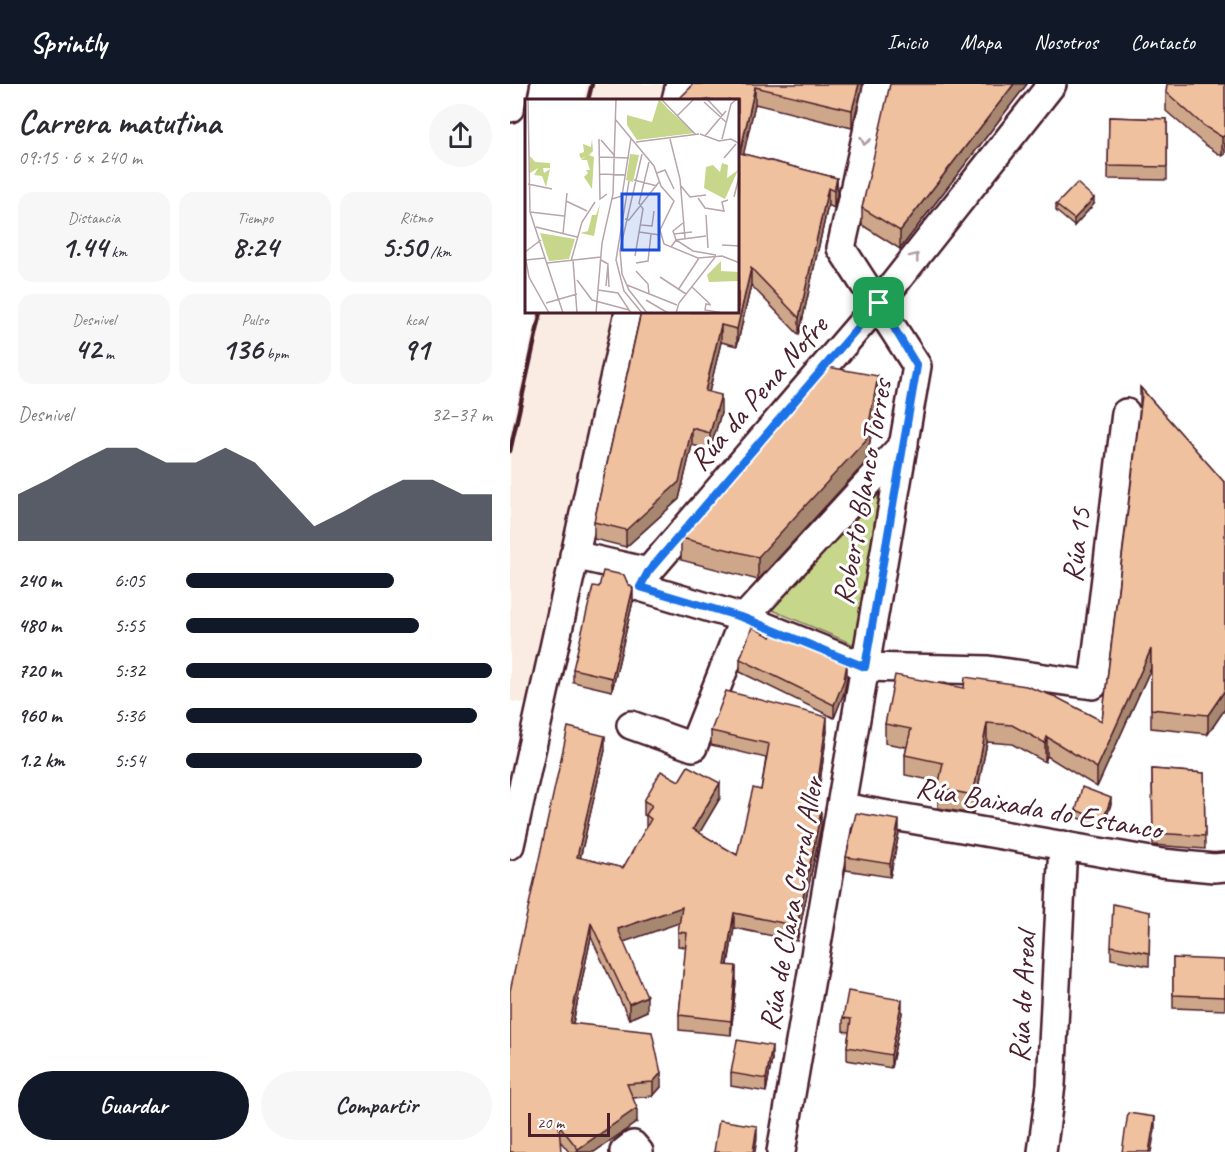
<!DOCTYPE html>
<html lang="es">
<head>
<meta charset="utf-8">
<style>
	:root { --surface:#fff; --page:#f7f7f7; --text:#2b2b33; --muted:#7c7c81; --accent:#111827 }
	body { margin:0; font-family:Caveat,sans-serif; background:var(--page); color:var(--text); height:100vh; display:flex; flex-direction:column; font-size:22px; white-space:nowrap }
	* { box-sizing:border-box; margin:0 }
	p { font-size:20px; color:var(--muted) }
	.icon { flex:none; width:33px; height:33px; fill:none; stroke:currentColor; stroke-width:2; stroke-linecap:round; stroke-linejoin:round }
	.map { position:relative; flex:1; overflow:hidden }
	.panel { display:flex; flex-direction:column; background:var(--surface); width:510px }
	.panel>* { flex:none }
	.scale { position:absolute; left:18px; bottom:15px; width:82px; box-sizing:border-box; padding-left:6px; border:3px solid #4a1f2b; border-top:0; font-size:16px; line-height:21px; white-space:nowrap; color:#4a1f2b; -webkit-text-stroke:4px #fff; paint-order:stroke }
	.pin { position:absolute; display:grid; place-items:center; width:51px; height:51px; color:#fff; margin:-26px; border-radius:12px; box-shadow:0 3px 9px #0006 }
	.round { display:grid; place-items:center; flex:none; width:63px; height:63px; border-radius:32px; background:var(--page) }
	.headline { display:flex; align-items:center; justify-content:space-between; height:102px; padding:0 18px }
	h1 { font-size:33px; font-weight:700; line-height:45px }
	.figures { display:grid; grid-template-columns:repeat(3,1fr); gap:9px; height:102px; padding:6px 18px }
	.figures div { display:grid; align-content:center; border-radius:15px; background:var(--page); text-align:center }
	.figures b { font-size:30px; font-weight:700 }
	.figures small { font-size:16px; font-weight:400 }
	.figures p { font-size:16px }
	.chart { height:168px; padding:12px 18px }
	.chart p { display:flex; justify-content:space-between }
	.chart svg { width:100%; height:108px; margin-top:6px; fill:var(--accent); opacity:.7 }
	.cta { display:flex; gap:12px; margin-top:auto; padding:12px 18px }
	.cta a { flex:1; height:69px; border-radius:36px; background:var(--accent); color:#fff; font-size:24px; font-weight:700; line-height:69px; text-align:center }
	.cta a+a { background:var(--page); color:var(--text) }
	ul { padding:0 18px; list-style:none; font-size:20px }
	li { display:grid; grid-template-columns:96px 72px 1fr; align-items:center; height:45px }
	li i { height:15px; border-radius:8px; background:var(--accent) }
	header { display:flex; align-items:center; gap:36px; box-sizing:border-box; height:84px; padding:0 30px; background:var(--accent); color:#fff }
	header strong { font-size:28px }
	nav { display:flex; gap:33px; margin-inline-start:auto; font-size:21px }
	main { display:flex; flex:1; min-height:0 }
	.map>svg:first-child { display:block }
	.built { fill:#faece2 }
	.green { fill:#c6d68a; stroke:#887a5a; stroke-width:1.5 }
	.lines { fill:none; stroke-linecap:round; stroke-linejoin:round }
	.minor-casing { stroke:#4a1f2b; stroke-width:32 }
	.minor { stroke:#fff; stroke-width:27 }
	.rail { stroke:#4a1f2b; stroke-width:4.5 }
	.wall { fill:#cea689; stroke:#4a1f2b; stroke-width:1.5 }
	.shaded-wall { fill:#a7876f; stroke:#4a1f2b; stroke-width:1.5 }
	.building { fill:#efc19f; stroke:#4a1f2b; stroke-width:1.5 }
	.oneway { stroke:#ae9aa0 }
	.route-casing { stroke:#fff; stroke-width:12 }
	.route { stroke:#1a73e8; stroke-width:8 }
	.labels { text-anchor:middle; stroke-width:6; stroke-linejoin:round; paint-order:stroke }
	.street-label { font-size:30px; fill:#4a1f2b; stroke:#fff }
	.inset-road { fill:none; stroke:#b7a5aa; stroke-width:1.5 }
	.view { fill:#1d4ed8; fill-opacity:0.15; stroke:#1d4ed8; stroke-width:3 }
	.inset-edge { fill:none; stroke:#4a1f2b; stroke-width:3 }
</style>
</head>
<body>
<header>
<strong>Sprintly</strong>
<nav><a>Inicio</a><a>Mapa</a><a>Nosotros</a><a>Contacto</a></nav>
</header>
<main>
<section class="panel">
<div class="headline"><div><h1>Carrera matutina</h1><p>09:15 · 6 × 240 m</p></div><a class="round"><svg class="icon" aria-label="share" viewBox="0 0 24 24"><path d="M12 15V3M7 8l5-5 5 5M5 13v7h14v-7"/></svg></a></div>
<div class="figures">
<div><p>Distancia</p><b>1.44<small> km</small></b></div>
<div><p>Tiempo</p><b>8:24</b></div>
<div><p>Ritmo</p><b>5:50<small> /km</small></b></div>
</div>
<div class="figures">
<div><p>Desnivel</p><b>42<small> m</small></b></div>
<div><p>Pulso</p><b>136<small> bpm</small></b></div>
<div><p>kcal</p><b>91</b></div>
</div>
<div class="chart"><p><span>Desnivel</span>32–37 m</p>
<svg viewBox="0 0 160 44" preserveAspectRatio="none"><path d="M0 44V25L10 19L20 12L30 6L40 6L50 12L60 12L70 6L80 12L90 25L100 38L110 32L120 25L130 19L140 19L150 25L160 25V44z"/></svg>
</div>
<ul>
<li><b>240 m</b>6:05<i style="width:68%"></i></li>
<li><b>480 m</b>5:55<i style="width:76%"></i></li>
<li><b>720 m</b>5:32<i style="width:100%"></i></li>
<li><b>960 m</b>5:36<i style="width:95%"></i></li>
<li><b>1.2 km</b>5:54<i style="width:77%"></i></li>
</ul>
<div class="cta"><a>Guardar</a><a>Compartir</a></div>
</section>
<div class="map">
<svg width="715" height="1068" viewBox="0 0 715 1068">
	<rect width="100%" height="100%" fill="#fff"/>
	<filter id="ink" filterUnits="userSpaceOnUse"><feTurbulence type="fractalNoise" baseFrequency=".0167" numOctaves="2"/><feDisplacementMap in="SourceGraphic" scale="12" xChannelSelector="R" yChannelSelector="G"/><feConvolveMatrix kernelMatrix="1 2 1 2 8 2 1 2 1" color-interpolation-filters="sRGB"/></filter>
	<g filter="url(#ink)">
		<!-- built -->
		<g class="built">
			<path d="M77,0H162L158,16H73Z"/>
			<path d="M27,228H111L23,621L0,617V350Z"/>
		</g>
		<!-- green -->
		<path class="green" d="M370,403L345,561L262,526Z"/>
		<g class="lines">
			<defs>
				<g id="minor">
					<path d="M542,0L369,219L138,488L130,503L234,534L355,583L478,586L583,601L616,329"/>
					<path d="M166,16L170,0"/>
					<path d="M0,24L5,0"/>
					<path d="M64,471L138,488"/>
					<path d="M121,641L183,663L234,534L394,360"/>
					<path d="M332,723L652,779L704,784L715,783"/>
					<path d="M0,761L119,228"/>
					<path d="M114,1068L123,1061L129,1068"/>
					<path d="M271,1068L407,282L331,164L368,0"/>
					<path d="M532,1068L541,1001L553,761"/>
				</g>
			</defs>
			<!-- minor casing -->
			<use href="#minor" class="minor-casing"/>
			<!-- minor -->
			<use href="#minor" class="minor"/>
			<!-- rail -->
			<g class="rail">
				<path d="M78,16L82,0"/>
				<path d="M0,367L31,228"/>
			</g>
		</g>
		<!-- wall -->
		<g class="wall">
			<path d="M353,0L342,44L245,20L233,70L327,94V111L324,124L318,121L289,251L241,201L227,262L211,258L199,308L211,329L200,366L182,361L169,415L116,463L84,455V438L181,3Z"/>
			<path d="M517,0L390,165L352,141V124Z"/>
			<path d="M715,0V70L712,72L694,60L656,27V8Z"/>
			<path d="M599,33L657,35V96L598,95Z"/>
			<path d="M584,120L564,142L546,127V121Z"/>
			<path d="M630,303L715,399V625L698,650L641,644V584L587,703L537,672L535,678L502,660L477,658L463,730L428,724V704L430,698L395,691V671L397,663L375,659V640L592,637L630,322Z"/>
			<path d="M368,315L356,378L248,496L171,476V454Z"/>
			<path d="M123,517L102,607L63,598V585Z"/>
			<path d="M261,553L337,593L334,609L324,634L230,588V575Z"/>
			<path d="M201,647H317L306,727L311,743L287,857L224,844L218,881L226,897L221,951L169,946V931L176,863L168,862V848L170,838L113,858L137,927L119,935L81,853L63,939L151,1003L143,1012L123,1014L127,1038L84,1068H59L50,1057L0,1068L95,666L70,774L113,784L136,744V732L134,731V717L169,697L210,714L189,749L227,771L251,706L256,674L201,661Z"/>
			<path d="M642,685L694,689L695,765L643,761Z"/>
			<path d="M601,720L593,743L566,733V726Z"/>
			<path d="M389,749L380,793L336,786V773Z"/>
			<path d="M640,828L639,882L601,875V862Z"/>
			<path d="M663,874L715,887V926L663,924Z"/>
			<path d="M392,929L381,984L337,976V963L339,948L333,947V934Z"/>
			<path d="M262,975L256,1008L221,1002V989Z"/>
		</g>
		<!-- shaded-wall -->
		<g class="shaded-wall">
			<path d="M349,0H353L342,44V26Z"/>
			<path d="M504,0H517L390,165V147Z"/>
			<path d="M245,3V20L230,86V69Z"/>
			<path d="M715,51V70L712,72V53Z"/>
			<path d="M327,94V111L324,124V107Z"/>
			<path d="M318,104V121L289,251V234Z"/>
			<path d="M584,114V120L564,142V135Z"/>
			<path d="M241,184V201L227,262V245Z"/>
			<path d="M211,241V258L195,325V307Z"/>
			<path d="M368,292V315L356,378L248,496V473Z"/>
			<path d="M211,311V329L200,366V349Z"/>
			<path d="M182,344V361L169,415L116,463V446Z"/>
			<path d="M123,504V517L102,607V594Z"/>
			<path d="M641,565V584L587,703V684Z"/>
			<path d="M337,580V593L334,609L324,634V621Z"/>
			<path d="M715,606V625L698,650V631Z"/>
			<path d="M317,633V647L304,741V727Z"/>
			<path d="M477,639V658L463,730V711Z"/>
			<path d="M95,652V666L67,788V773Z"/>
			<path d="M537,653V672L535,678V659Z"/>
			<path d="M210,699V714L183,760V745Z"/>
			<path d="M601,714V720L593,743V737Z"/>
			<path d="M311,728V743L287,857V842Z"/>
			<path d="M389,736V749L380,793V780Z"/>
			<path d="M172,823V838L108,860V845Z"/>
			<path d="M224,829V844L215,896V881Z"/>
			<path d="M81,839V853L60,953V939Z"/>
			<path d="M226,882V897L221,951V937Z"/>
			<path d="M137,912V927L119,935V920Z"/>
			<path d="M392,916V929L381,984V971Z"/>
			<path d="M262,962V975L256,1008V995Z"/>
			<path d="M151,989V1003L143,1012V998Z"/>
			<path d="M127,1024V1038L84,1068H68V1065Z"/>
			<path d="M645,1033V1046L641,1068H639Z"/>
			<path d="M247,1042V1054L245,1068H243Z"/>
		</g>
		<!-- building -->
		<g class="building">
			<path d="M182,0H349L342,26L245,3L230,69L327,94L324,107L318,104L289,234L241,184L227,245L211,241L195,307L211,311L200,349L182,344L169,398L116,446L84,438L131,228H228V16H170L171,13L181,3Z"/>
			<path d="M380,0H504L390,147L352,124Z"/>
			<path d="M657,0H715V51L712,53L694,42L656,8Z"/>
			<path d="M599,33L657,35V83L598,82Z"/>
			<path d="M567,99L584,114L564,135L546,121Z"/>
			<path d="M318,283L368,292L356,356L248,473L171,454Z"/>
			<path d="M630,303L715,399V606L698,631L641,625V565L587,684L537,653L535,659L502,641L477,639L463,711L428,704L433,679L395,671L401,645L375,640L385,591L454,604L455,593L516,602L546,613L592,637L632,311Z"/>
			<path d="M93,487L114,491L118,500L123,504L102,594L63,585L83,502L89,503Z"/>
			<path d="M242,543L261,553L263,550L337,580L334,596L324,621L230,575Z"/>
			<path d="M216,607L317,633L304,727L311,728L287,842L224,829L215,881L226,882L221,937L169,931L177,849L168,848L172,823L108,845L137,912L119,920L81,839L60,939L142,948L151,989L143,998L117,1000L127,1024L68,1065L49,1041L51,1068H0V907L58,643L95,652L67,773L113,784L141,735L136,731L142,721L134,717L151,687L169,697L178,682L210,699L183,745L227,771L243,704L251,706L259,660L201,647Z"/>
			<path d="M642,685L694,689L695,752L643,749Z"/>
			<path d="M572,703L601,714L593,737L566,726Z"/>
			<path d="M346,729L389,736L380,780L336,773Z"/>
			<path d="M603,820L640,828L639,869L601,862Z"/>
			<path d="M663,874L714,876V887H715V913L663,911Z"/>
			<path d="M338,907L392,916L381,971L337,963L341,935L333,934Z"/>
			<path d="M227,956L262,962L256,995L221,989Z"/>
			<path d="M618,1029L645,1033L639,1068H612Z"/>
			<path d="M209,1036L247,1042L243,1068H204Z"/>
		</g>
		<!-- one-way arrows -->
		<defs><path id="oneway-chevron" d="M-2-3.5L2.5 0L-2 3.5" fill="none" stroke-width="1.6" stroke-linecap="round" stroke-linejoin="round" transform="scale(1.5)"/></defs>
		<g class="oneway">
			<use href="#oneway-chevron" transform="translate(355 57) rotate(103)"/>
			<use href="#oneway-chevron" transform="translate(405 173) rotate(-52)"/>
		</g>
	</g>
	<g class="lines" filter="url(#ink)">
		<defs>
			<path id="route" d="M369,219L407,282L355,583L234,534L130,503L138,488Z"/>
		</defs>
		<!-- route casing -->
		<use href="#route" class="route-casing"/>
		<!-- route -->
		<use href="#route" class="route"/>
	</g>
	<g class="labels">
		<!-- street labels -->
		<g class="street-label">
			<text transform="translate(248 309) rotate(-49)" y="10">Rúa da Pena Nofre</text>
			<text transform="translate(352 408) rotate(-80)" y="10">Roberto Blanco Torres</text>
			<text transform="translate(566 461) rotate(-83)" y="10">Rúa 15</text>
			<text transform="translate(529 724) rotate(10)" y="10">Rúa Baixada do Estanco</text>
			<text transform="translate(281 820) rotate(-80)" y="10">Rúa de Clara Corral Aller</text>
			<text transform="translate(512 913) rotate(-87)" y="10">Rúa do Areal</text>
		</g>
	</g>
	<!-- overview -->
	<g transform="translate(15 15)">
		<rect width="214" height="214" fill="#fff"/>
		<path d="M134,0L143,10L170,34L112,41L102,26V16L127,23ZM67,40L68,52L64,56L69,58L67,90L59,78L63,74L61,71H65L62,61H56L61,57L56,60L54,55L59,53L58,45L66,48ZM105,55L114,56L108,83L101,81ZM5,57L10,63L25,64V69H18L19,74L25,70L21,88L17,77L9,76L13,69L5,74ZM197,64L203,66L202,79L213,71L200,100L179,89L181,68L188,66L195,73ZM75,105L69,137L55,134L63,132L67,116H71ZM15,134L50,140L44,160L24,162ZM196,162V172L214,173V182L184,183L182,176Z" fill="#c6d68a"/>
		<path class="inset-road" d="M3,0L5,113L38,214M136,0L171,36M182,0L197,16M179,3L202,24M152,17L169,0M90,20L129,67L136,87L149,102L135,131L139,145L173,159L197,157L215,164M175,35L194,42L206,40L215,45M180,37L201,12M74,40L75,100L82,95M145,40L155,80L160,139M197,40L206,5L212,0M76,41L89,56M111,43L174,35M117,55L95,151L97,175L104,191L122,214M75,58L104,59M199,59L211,45M132,74L140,71L149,90M75,75L101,76M109,81L132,87M104,82L91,161L99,192L117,214M3,85L27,90M156,87L165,98L181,96M209,98L215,74M173,99L180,109L199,112L197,103L203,101M87,100L97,97L106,39M41,102L62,112M5,113L39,117M181,116L183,149M100,120L104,121L134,83M158,124L148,132L151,141L168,152L191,156M116,126L127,127L129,112M11,128L52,138M114,133L135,136M38,135L42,94M149,135L167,133M197,146L215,147M146,148L151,141L181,137M0,153L16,141M0,156L4,178L24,214M110,157L118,110L114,104L124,63M1,161L20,159M48,161L52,214M76,161L83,165L81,187M46,162L57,123L70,103M22,164L76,158M111,164L123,162L126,135M83,167L84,188M111,172L123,185L124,195M135,178L161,195M52,181L67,201L104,211M102,186L152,206M167,188L185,205M73,191L93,194L106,214M153,191L174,159M121,201L143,214M21,204L52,195M186,206L181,205L180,211L198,214M71,214L77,144L88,95L91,0M151,214L154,204L191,157"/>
		<path class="view" d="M97,95H134V151H97Z"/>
		<rect width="214" height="214" class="inset-edge"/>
	</g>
</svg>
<div class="scale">20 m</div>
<div class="pin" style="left:369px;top:219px;background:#1e9e55"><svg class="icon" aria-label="arrive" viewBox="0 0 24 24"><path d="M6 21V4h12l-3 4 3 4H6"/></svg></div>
</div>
</main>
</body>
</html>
